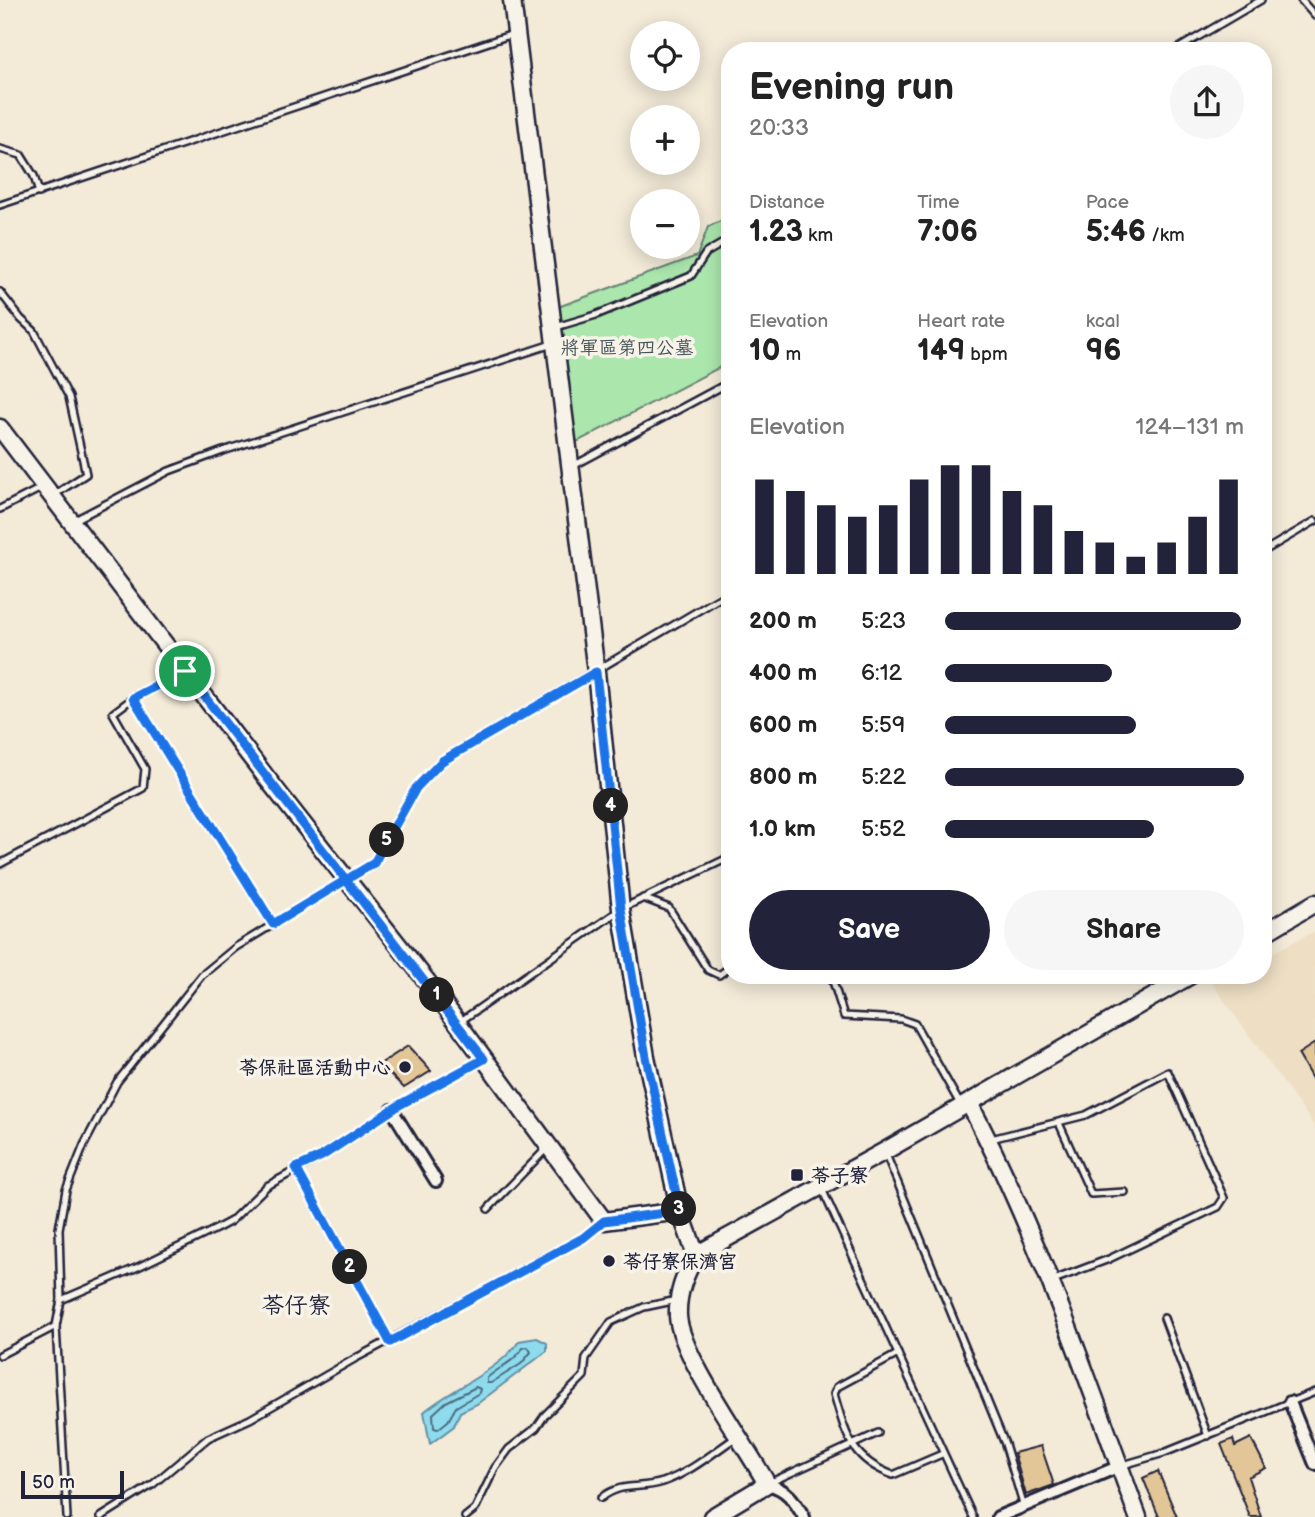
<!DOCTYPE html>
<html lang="en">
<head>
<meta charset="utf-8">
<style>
	:root { --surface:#fff; --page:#f6f6f6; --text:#222; --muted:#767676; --accent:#22223b }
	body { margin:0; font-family:"Balsamiq Sans","LXGW WenKai TC",sans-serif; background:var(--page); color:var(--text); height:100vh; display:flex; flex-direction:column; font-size:26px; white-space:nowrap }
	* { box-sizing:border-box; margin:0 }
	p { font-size:23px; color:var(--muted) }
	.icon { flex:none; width:38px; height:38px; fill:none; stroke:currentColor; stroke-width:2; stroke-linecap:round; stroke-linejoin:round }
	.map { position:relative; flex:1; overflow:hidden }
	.drawer { position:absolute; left:721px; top:42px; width:551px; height:942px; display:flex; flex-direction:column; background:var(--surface); border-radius:28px; box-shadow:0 4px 18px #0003 }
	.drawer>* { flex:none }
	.fabs { position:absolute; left:630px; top:21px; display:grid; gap:14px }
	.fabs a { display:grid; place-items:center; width:70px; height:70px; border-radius:50%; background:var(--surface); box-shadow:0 4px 18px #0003; font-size:35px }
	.scale { position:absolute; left:21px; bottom:18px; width:103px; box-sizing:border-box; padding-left:7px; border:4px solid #22223b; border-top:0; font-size:19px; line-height:24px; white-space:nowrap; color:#22223b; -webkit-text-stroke:5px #f7f3e8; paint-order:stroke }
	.pin { position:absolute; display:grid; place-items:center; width:60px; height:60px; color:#fff; margin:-30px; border:4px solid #fff; border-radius:50%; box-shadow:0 2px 7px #0007 }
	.km { position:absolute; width:35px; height:35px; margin:-18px; border-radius:50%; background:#222; color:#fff; font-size:19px; line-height:35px; text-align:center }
	.round { display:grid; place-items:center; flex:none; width:74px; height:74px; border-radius:37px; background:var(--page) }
	.head { display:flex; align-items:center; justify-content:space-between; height:119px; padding:0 28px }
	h1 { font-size:38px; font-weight:700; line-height:52px }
	.stats { display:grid; grid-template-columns:repeat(3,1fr); gap:10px; height:119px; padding:7px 28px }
	.stats div { display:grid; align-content:center }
	.stats b { font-size:30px; font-weight:700 }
	.stats small { font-size:19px; font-weight:400 }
	.stats p { font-size:19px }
	.chart { height:196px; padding:14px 28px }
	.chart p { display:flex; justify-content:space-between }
	.chart svg { width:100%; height:126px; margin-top:7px; stroke:var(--accent); stroke-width:6 }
	.cta { display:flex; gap:14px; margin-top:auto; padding:14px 28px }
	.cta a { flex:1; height:80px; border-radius:42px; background:var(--accent); color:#fff; font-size:28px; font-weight:700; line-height:80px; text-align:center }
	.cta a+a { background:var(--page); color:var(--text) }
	ul { padding:0 28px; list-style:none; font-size:23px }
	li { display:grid; grid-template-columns:112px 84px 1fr; align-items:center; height:52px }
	li i { height:18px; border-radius:9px; background:var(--accent) }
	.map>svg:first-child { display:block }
	.built { fill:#eedfc4 }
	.green { fill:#abe6ac; stroke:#668474; stroke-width:2 }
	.water { fill:#8edbed; stroke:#6391a6; stroke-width:2 }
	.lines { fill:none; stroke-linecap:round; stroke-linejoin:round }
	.shore { stroke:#4d6c82; stroke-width:2 }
	.building { fill:#e3c697; stroke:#22223b; stroke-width:2 }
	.lane-casing { stroke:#22223b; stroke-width:10 }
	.street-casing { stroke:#22223b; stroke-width:16 }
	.secondary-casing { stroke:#22223b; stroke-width:21 }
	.lane { stroke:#f7f3e8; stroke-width:5 }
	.street { stroke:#f7f3e8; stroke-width:10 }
	.secondary { stroke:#f7f3e8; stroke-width:16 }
	.route-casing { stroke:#fff; stroke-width:14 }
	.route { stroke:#1a73e8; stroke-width:9 }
	.poi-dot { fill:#22223b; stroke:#f7f3e8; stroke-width:2.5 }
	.labels { text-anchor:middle; stroke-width:7; stroke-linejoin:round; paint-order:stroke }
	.park-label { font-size:19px; fill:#445357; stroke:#f7f3e8 }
	.poi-label { font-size:19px; font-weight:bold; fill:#22223b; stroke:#f7f3e8; text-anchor:start }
	.quarter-label { font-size:23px; fill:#22223b; stroke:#f7f3e8 }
</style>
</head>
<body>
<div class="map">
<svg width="1315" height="1517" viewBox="0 0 1315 1517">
	<rect width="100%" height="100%" fill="#f3ead8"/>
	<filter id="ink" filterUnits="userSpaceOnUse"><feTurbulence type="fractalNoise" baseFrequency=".0143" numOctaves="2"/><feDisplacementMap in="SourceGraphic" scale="14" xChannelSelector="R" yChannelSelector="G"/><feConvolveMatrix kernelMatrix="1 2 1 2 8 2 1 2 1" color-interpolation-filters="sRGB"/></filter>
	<g filter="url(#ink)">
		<!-- built -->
		<path class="built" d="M1315,931V1127L1211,982L1227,975H1264V957Z"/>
		<!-- green -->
		<path class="green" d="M730,216V362L573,444L558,307L697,256L708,227Z"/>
		<!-- water -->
		<path class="water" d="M537,1338L547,1343V1351L477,1404L460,1412L454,1426L430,1444L424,1412C451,1389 502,1369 519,1341Z"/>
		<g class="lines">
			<!-- shore -->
			<g class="shore">
				<path d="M528,1347L531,1352L521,1364L491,1383H487V1378C499,1367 514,1362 523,1348Z"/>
				<path d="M476,1387L480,1389L479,1393L456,1407L448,1421L438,1429L434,1428L433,1414L446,1402Z"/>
			</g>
		</g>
		<!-- building -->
		<g class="building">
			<path d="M1315,1043V1084L1298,1054Z"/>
			<path d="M408,1046L431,1071L404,1088L380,1064Z"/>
			<path d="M1251,1438L1266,1468L1248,1477L1261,1517H1250L1221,1444L1233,1439L1235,1446Z"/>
			<path d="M1041,1446L1054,1485L1026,1495L1014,1453Z"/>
			<path d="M1158,1471L1177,1517H1159L1143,1478Z"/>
		</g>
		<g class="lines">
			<defs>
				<g id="lane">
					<path d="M1301,0L1315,16"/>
					<path d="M1174,51L1261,0"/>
					<path d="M0,149L21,155L34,176L39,193"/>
					<path d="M0,205L513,34"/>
					<path d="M0,292L21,319L34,331L69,397L86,474L54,495"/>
					<path d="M556,327L596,315L691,276L706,253L730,239"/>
					<path d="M573,466L730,382"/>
					<path d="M0,509L41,488"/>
					<path d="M73,521L169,471L223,451L552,344"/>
					<path d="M1264,551L1315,521"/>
					<path d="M133,698L273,924"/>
					<path d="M0,864L143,788L145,769L113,713L133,698L182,673"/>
					<path d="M643,898L669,908L708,970L719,975L730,967"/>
					<path d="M831,975L844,1016L901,1019L915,1024L960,1104"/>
					<path d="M458,1023L621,909L730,857"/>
					<path d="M1059,1123L1091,1194L1125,1192"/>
					<path d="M991,1139L1086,1115L1168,1072L1224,1198L1218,1207L1109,1259L1051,1281"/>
					<path d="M885,1152L1005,1444L1023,1504"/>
					<path d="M296,1168L390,1342"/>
					<path d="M822,1189L973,1517"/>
					<path d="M488,1209L547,1148"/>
					<path d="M61,1300L138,1267L218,1228L231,1221L267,1186L322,1156L401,1104L481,1061"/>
					<path d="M1164,1318L1208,1436"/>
					<path d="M898,1354L837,1387L834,1394C846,1434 850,1459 893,1475L942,1454"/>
					<path d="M0,1355L56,1326"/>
					<path d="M1123,1465L1164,1453L1315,1392"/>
					<path d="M769,1483L878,1433"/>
					<path d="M601,1498C623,1481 638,1490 663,1482C689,1473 713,1453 735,1438"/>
					<path d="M67,1517L56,1326L61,1300L59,1229L66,1190L84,1145L117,1082L202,975L236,947L374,863L416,788L442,761L730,592"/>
					<path d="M101,1517L152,1485L208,1438L250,1419L356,1358L583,1238L601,1223"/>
					<path d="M465,1517L475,1509L495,1468L509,1449L536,1428L545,1415L584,1376L586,1358L611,1322L644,1307L677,1300"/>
				</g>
				<g id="street">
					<path d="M392,1110L436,1181"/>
					<path d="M1290,1402L1315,1464"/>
					<path d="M767,1484C787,1489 794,1500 804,1517"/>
					<path d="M998,1517L1120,1466"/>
				</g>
				<g id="secondary">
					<path d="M512,0L596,672L621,909L646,1057L680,1211L696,1255"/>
					<path d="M0,428L269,781L429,984L604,1221L680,1211"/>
					<path d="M1264,933L1315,903"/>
					<path d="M969,1103C1038,1234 1087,1378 1138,1517"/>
					<path d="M712,1517L767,1484C746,1445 680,1355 678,1316C677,1293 685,1274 696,1255L885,1151L1191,975"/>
				</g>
			</defs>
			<!-- lane casing -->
			<use href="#lane" class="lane-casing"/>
			<!-- street casing -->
			<use href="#street" class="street-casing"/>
			<!-- secondary casing -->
			<use href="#secondary" class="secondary-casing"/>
			<!-- lane -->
			<use href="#lane" class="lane"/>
			<!-- street -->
			<use href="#street" class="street"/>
			<!-- secondary -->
			<use href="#secondary" class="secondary"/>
		</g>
	</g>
	<g class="lines" filter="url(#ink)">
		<defs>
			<path id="route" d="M185,671L484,1059L401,1104L322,1156L296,1168L390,1342L583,1238L604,1221L680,1211L646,1057L621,909L596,672L442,761L416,788L374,863L273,924L133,698L185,671"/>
		</defs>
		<!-- route casing -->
		<use href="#route" class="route-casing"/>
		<!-- route -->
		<use href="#route" class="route"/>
	</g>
	<!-- markers -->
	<g class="poi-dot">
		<circle cx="405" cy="1067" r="7"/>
		<rect x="790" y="1168" width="14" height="14" rx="3.5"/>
		<circle cx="609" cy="1261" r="7"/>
	</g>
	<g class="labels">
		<!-- park labels -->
		<g class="park-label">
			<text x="627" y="354">將軍區第四公墓</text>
		</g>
		<!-- poi labels -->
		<g class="poi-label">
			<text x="391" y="1074" text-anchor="end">苓保社區活動中心</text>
			<text x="811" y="1182">苓子寮</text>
			<text x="623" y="1268">苓仔寮保濟宮</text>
		</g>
		<!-- quarter labels -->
		<g class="quarter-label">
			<text x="296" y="1313">苓仔寮</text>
		</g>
	</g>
</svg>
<div class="fabs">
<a><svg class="icon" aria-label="locate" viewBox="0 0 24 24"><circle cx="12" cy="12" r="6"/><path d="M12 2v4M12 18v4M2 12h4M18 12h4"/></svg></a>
<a>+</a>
<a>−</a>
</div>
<div class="scale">50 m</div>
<div class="pin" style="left:185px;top:671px;background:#1e9e55"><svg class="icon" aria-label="arrive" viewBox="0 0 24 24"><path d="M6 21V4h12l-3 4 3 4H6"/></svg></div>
<b class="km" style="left:437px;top:995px">1</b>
<b class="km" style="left:350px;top:1267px">2</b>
<b class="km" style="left:679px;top:1209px">3</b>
<b class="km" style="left:611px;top:806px">4</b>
<b class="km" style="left:387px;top:840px">5</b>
<section class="drawer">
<div class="head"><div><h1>Evening run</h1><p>20:33</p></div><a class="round"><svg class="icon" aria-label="share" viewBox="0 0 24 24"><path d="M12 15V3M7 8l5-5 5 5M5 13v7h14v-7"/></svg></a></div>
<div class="stats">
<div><p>Distance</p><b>1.23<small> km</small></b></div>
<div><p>Time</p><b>7:06</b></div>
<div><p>Pace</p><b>5:46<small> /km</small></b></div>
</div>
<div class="stats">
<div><p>Elevation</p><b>10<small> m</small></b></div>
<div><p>Heart rate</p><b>149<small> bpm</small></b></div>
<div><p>kcal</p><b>96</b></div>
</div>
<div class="chart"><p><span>Elevation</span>124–131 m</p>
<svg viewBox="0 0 160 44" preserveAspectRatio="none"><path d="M5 44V11M15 44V15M25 44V20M35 44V24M45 44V20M55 44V11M65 44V6M75 44V6M85 44V15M95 44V20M105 44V29M115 44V33M125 44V38M135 44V33M145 44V24M155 44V11"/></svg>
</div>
<ul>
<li><b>200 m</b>5:23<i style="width:99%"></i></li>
<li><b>400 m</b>6:12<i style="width:56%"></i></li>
<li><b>600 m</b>5:59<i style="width:64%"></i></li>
<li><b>800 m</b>5:22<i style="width:100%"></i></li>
<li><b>1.0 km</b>5:52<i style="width:70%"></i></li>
</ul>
<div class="cta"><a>Save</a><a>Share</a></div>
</section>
</div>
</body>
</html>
